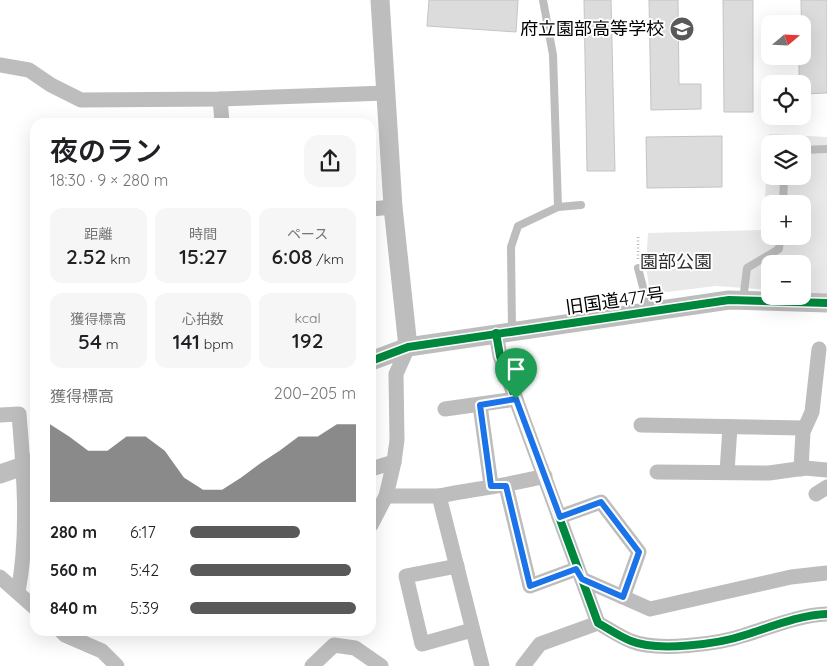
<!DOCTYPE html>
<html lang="ja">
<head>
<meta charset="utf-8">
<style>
	:root { --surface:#fff; --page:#f6f6f6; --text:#202124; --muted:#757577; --accent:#595959 }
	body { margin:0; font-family:Quicksand,"Noto Sans JP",sans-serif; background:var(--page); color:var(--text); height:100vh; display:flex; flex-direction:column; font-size:19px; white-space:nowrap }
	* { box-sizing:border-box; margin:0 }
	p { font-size:16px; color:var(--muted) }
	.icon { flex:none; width:28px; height:28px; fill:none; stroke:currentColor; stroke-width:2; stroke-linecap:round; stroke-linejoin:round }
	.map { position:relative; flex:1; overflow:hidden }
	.drawer { position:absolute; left:30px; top:118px; width:346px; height:518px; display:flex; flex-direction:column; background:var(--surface); border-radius:15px; box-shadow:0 5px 20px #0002 }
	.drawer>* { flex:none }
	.needle { width:32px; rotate:71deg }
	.buttons { position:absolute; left:761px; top:15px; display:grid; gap:10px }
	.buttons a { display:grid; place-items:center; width:50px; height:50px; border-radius:10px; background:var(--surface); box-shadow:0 5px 20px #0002; font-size:25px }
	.pin { position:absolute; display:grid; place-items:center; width:42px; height:42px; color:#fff; margin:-51px -21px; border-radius:50% 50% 50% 0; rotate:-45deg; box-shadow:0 0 5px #0007 }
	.pin .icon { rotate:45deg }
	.round { display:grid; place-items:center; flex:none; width:52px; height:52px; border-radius:15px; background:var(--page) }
	.overview { display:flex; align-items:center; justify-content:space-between; height:85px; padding:0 20px }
	h1 { font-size:28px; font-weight:600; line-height:38px }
	.metrics { display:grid; grid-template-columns:repeat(3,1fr); gap:8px; height:85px; padding:5px 20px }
	.metrics div { display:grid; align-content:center; border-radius:12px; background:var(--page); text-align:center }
	.metrics b { font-size:21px; font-weight:600 }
	.metrics small { font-size:14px; font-weight:400 }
	.metrics p { font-size:14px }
	.chart { height:140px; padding:10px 20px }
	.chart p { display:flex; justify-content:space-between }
	.chart svg { width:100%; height:90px; margin-top:5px; fill:var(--accent); opacity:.7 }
	ul { padding:0 20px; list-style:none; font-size:16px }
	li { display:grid; grid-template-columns:80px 60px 1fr; align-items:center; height:38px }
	li i { height:12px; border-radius:6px; background:var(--accent) }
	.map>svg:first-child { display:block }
	.green { fill:#e9e9e9; fill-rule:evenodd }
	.building { fill:#dcdcdc; stroke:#c4c4c4 }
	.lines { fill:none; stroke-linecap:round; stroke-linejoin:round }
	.path { stroke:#b8b8b8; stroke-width:2.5; stroke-dasharray:1 2.5; stroke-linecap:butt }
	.service { stroke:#bdbdbd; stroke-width:8 }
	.minor { stroke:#bdbdbd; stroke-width:15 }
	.tertiary { stroke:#bdbdbd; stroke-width:19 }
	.cycleway-casing { stroke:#fff; stroke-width:11 }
	.cycleway { stroke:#00873e; stroke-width:8 }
	.route-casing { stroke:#fff; stroke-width:10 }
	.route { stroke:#1a73e8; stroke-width:6 }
	.labels { text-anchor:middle; stroke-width:4; stroke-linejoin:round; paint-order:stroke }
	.poi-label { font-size:18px; fill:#000; stroke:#fff; text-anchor:end }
	.park-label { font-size:18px; fill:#2e2e2e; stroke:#fff }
	.street-label { font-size:18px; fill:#000; stroke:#fff }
</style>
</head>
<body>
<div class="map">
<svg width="827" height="666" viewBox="0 0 827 666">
	<rect width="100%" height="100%" fill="#fff"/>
	<!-- green -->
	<path class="green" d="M769,134L827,137V296L803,293L802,264H770V290L716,286L650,294L646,266L648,233L763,230ZM770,144H802V176H770ZM770,204H802V236H770Z"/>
	<!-- building -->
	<g class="building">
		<path d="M429,0H518L516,32L427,26Z"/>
		<path d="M584,0H611L615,171H587Z"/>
		<path d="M649,0H678L679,84H701V109L651,110Z"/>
		<path d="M723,0H753V112H724Z"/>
		<path d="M801,0H827V93L802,94V84H799V56H802Z"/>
		<path d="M722,136V187L647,188L646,137Z"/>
	</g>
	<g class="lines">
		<!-- path -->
		<path class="path" d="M638,259V235"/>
		<!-- service -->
		<g class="service">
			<path d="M543,0L553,55L558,207"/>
			<path d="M802,150L827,149"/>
			<path d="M783,204L784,176"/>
			<path d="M638,268L649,310"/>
			<path d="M743,300L747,268L779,249L780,236"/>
			<path d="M512,331L511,247L518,226L558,207L581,205"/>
		</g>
		<!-- minor -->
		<g class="minor">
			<path d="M0,65L29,70L51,85L81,100L220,99L386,93"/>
			<path d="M220,99L222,122"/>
			<path d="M371,209L393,207"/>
			<path d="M496,333L500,356L598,623C609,629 620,637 631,641C657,652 719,644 745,635C771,627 799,615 827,614"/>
			<path d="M480,405L491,485"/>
			<path d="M445,409L516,399"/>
			<path d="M0,415L19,414C24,473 29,535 18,592"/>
			<path d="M641,425L804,428"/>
			<path d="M371,469L394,462"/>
			<path d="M801,469L803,432L812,412L819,349"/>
			<path d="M657,472L769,473L805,468L827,470"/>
			<path d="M727,472L730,427"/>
			<path d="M506,486L530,586L576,569"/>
			<path d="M816,494L827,487"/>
			<path d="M386,496H439"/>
			<path d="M559,517L601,502L639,552L623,597"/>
			<path d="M371,525L386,496L394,462L397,440L396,374L408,347"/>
			<path d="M457,566L406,576L422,644L472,630"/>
			<path d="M0,577L35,608"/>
			<path d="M582,579L650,609L791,577L827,573"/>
			<path d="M60,630L65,635L102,651L117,666"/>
			<path d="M312,666L334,645L355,648L381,666"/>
			<path d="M482,666L439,496C475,489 510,485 545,476"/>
			<path d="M523,666L540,644L598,623"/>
		</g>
		<!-- tertiary -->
		<g class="tertiary">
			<path d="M380,0L393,207L408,347"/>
			<path d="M371,361L408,347L729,300L827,303"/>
			<path d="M0,474L35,462"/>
		</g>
		<defs>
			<g id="cycleway">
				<path d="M496,333L500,356L598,623C609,629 620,637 631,641C657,652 719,644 745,635C771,627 799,615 827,614"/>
				<path d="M371,361L408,347L729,300L827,303"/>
			</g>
		</defs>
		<!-- cycleway casing -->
		<use href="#cycleway" class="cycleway-casing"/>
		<!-- cycleway -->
		<use href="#cycleway" class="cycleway"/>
	</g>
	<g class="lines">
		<defs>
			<path id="route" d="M516,399L560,517L601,502L639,552L623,597L582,579L576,569L530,586L506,486H491L480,405Z"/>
		</defs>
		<!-- route casing -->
		<use href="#route" class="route-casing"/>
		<!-- route -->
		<use href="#route" class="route"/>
	</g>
	<!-- icons -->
	<defs>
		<symbol id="school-disc" viewBox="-11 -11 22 22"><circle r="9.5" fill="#595959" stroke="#fff"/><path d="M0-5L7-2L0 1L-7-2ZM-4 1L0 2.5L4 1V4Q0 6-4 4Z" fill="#fff"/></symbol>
	</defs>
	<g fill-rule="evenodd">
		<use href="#school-disc" x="668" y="15" width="28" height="28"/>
	</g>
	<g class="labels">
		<!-- poi labels -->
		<g class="poi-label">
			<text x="664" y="35">府立園部高等学校</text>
		</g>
		<!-- park labels -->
		<g class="park-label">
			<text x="676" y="268">園部公園</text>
		</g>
		<!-- street labels -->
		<g class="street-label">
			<text transform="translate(615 301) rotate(-8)" y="6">旧国道477号</text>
		</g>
	</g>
</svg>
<div class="buttons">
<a><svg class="needle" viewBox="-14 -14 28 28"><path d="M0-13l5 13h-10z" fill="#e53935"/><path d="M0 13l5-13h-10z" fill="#757577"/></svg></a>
<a><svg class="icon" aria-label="locate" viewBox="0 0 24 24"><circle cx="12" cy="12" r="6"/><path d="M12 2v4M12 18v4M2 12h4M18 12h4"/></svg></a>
<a><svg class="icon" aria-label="layers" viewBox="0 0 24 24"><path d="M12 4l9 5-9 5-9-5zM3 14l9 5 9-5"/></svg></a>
<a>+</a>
<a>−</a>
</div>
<div class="pin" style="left:516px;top:399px;background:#1e9e55"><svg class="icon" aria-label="arrive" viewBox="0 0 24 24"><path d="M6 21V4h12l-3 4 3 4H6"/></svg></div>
<section class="drawer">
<div class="overview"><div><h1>夜のラン</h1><p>18:30 · 9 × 280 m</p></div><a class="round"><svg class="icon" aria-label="share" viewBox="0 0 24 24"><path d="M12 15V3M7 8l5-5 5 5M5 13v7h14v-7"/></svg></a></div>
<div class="metrics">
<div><p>距離</p><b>2.52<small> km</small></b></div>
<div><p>時間</p><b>15:27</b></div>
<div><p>ペース</p><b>6:08<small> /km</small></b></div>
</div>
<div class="metrics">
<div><p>獲得標高</p><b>54<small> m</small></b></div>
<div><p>心拍数</p><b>141<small> bpm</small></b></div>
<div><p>kcal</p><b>192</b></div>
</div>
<div class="chart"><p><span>獲得標高</span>200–205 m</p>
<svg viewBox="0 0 160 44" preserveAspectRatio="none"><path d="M0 44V6L10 12L20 19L30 19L40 12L50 12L60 19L70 32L80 38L90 38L100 32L110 25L120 19L130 12L140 12L150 6L160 6V44z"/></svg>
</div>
<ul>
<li><b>280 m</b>6:17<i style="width:66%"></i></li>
<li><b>560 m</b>5:42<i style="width:97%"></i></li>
<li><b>840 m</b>5:39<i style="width:100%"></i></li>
</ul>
</section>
</div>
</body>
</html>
